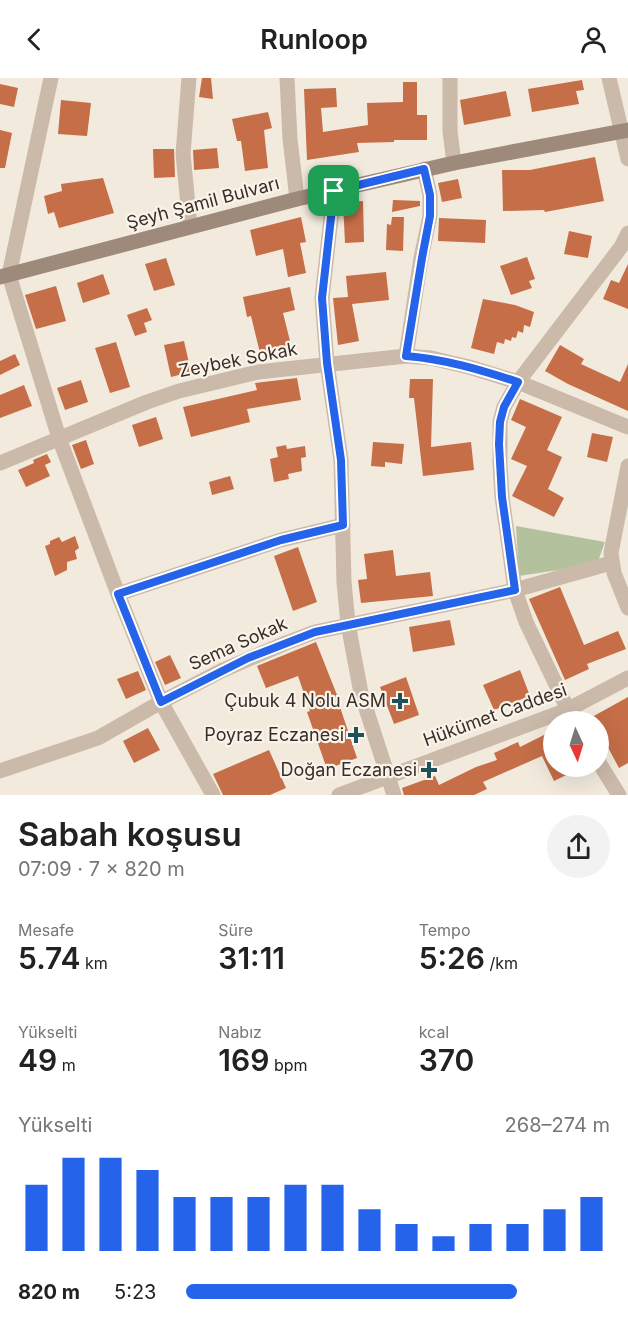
<!DOCTYPE html>
<html lang="tr">
<head>
<meta charset="utf-8">
<style>
	:root { --surface:#fff; --page:#f2f2f2; --text:#222; --muted:#767676; --accent:#2563eb }
	body { margin:0; font-family:Inter,sans-serif; background:var(--page); color:var(--text); height:100vh; display:flex; flex-direction:column; font-size:22px; white-space:nowrap }
	* { box-sizing:border-box; margin:0 }
	p { font-size:20px; color:var(--muted) }
	.icon { flex:none; width:33px; height:33px; fill:none; stroke:currentColor; stroke-width:2; stroke-linecap:round; stroke-linejoin:round }
	.map { position:relative; height:717px; overflow:hidden }
	.sheet { display:flex; flex-direction:column; background:var(--surface); flex:1 }
	.sheet>* { flex:none }
	.needle { width:39px; rotate:176deg }
	.tools { position:absolute; left:543px; top:633px; display:grid; gap:12px }
	.tools a { display:grid; place-items:center; width:66px; height:66px; border-radius:50%; background:var(--surface); box-shadow:0 6px 24px #0002; font-size:30px }
	.pin { position:absolute; display:grid; place-items:center; width:51px; height:51px; color:#fff; margin:-26px; border-radius:12px; box-shadow:0 3px 9px #0006 }
	.round { display:grid; place-items:center; flex:none; width:63px; height:63px; border-radius:32px; background:var(--page) }
	.head { display:flex; align-items:center; justify-content:space-between; height:102px; padding:0 18px }
	h1 { font-size:33px; font-weight:600; line-height:45px }
	.stats { display:grid; grid-template-columns:repeat(3,1fr); gap:9px; height:102px; padding:6px 18px }
	.stats div { display:grid; align-content:center }
	.stats b { font-size:30px; font-weight:600 }
	.stats small { font-size:16px; font-weight:400 }
	.stats p { font-size:16px }
	.chart { height:168px; padding:12px 18px }
	.chart p { display:flex; justify-content:space-between }
	.chart svg { width:100%; height:108px; margin-top:6px; stroke:var(--accent); stroke-width:6 }
	ul { padding:0 18px; list-style:none; font-size:20px }
	li { display:grid; grid-template-columns:96px 72px 1fr; align-items:center; height:45px }
	li i { height:15px; border-radius:8px; background:var(--accent) }
	header { display:flex; justify-content:space-between; align-items:center; height:78px; padding:0 18px; background:var(--surface); font-size:27px; font-weight:600 }
	.map>svg:first-child { display:block }
	.green { fill:#b3c29d }
	.building { fill:#c56e48 }
	.lines { fill:none; stroke-linecap:round; stroke-linejoin:round }
	.minor { stroke:#cbbaa9; stroke-width:15 }
	.tertiary { stroke:#cbbaa9; stroke-width:15 }
	.secondary { stroke:#9e8a7a; stroke-width:15 }
	.route-casing { stroke:#fff; stroke-width:12 }
	.route { stroke:#2563eb; stroke-width:8 }
	.poi-dot { fill:#1e5259; stroke:#faf3ea; stroke-width:2 }
	.labels { text-anchor:middle; stroke-width:4.5; stroke-linejoin:round; paint-order:stroke }
	.street-label { font-size:18px; fill:#382e29; stroke:#faf3ea }
	.poi-label { font-size:18px; fill:#382e29; stroke:#faf3ea; text-anchor:end }
</style>
</head>
<body>
<header><svg class="icon" aria-label="back" viewBox="0 0 24 24"><path d="M15 5l-7 7 7 7"/></svg>Runloop<svg class="icon" aria-label="person" viewBox="0 0 24 24"><circle cx="12" cy="8" r="4"/><path d="M4 21q1-7 8-7t8 7"/></svg></header>
<div class="map">
<svg width="628" height="717" viewBox="0 0 628 717">
	<rect width="100%" height="100%" fill="#f2eadd"/>
	<!-- green -->
	<path class="green" d="M516,448L605,464L597,486L519,498Z"/>
	<!-- building -->
	<g class="building">
		<path d="M202,0H211L213,21L199,19Z"/>
		<path d="M582,2L584,12L576,13L579,26L532,34L528,11Z"/>
		<path d="M403,4H417V37H427V62H394V64L357,65L359,74L307,82L304,11L336,10L337,29L321,30L323,54L368,47L367,25L403,24Z"/>
		<path d="M0,6L18,10L14,29L0,26Z"/>
		<path d="M506,13L511,38L464,47L460,22Z"/>
		<path d="M61,22L91,25L87,58L58,56Z"/>
		<path d="M268,34L272,50L264,52L268,90L245,93L241,63H237L232,41Z"/>
		<path d="M0,52L12,55L5,90H0Z"/>
		<path d="M217,70L219,90L194,92L193,72Z"/>
		<path d="M153,71H174L175,99L154,100Z"/>
		<path d="M595,79L604,123L545,134L544,132L503,133L502,92H530Z"/>
		<path d="M103,100L114,135L59,150L54,134L48,136L44,118L62,113L61,106Z"/>
		<path d="M458,101L462,120L442,124L438,105Z"/>
		<path d="M393,122L420,123V128L392,134Z"/>
		<path d="M363,123L364,164L345,165L343,124Z"/>
		<path d="M301,139L306,164L300,165L306,195L288,199L283,171L256,178L250,152Z"/>
		<path d="M392,139H404L403,173L386,172L387,146L391,147Z"/>
		<path d="M439,140L486,142L485,165L438,163Z"/>
		<path d="M569,153L592,158L588,180L564,176Z"/>
		<path d="M527,179L535,201L529,203L532,210L511,217L500,188Z"/>
		<path d="M166,180L175,207L154,213L145,186Z"/>
		<path d="M628,186V231L603,221L611,202L619,205Z"/>
		<path d="M386,194L389,222L352,226L359,263L338,267L333,220L348,219L346,198Z"/>
		<path d="M103,196L110,216L83,225L77,205Z"/>
		<path d="M56,208L66,243L36,251L25,217Z"/>
		<path d="M290,209L295,232L283,235L291,267L260,275L251,238L247,239L243,219Z"/>
		<path d="M483,221L515,227L534,234L530,249L524,247L523,255L518,253L516,260L512,259L511,263L505,261L504,266L497,264L494,276L471,270Z"/>
		<path d="M147,230L152,242L144,245L147,254L135,258L127,237Z"/>
		<path d="M184,263L191,294L171,299L164,267Z"/>
		<path d="M116,264L130,309L110,315L95,270Z"/>
		<path d="M560,267L584,281L581,286L620,304L628,286V333L568,306L545,293Z"/>
		<path d="M15,276L20,287L0,297V283Z"/>
		<path d="M297,300L301,322L247,331L250,344L191,359L183,329L257,312L255,305Z"/>
		<path d="M410,301H433L431,369L471,364L474,392L423,398L414,320H409Z"/>
		<path d="M81,302L88,324L65,332L57,310Z"/>
		<path d="M24,307L32,328L0,340V317Z"/>
		<path d="M520,321L562,339L547,372L562,379L548,411L564,420L554,439L512,418L527,388L511,381L526,349L511,342Z"/>
		<path d="M156,339L163,361L139,369L132,347Z"/>
		<path d="M592,355L613,359L607,384L587,379Z"/>
		<path d="M86,362L94,386L81,391L72,367Z"/>
		<path d="M373,364L404,366L402,386L385,384V389L371,388Z"/>
		<path d="M286,367L287,371L305,368L306,379L301,380L302,393L288,396L289,401L274,404L270,381L278,379L276,369Z"/>
		<path d="M47,376L51,384L45,387L50,398L26,409L18,392L34,385L33,382Z"/>
		<path d="M230,398L234,411L212,417L209,404Z"/>
		<path d="M75,458L79,470L75,473L77,481L67,484V492L55,498L45,468L50,466V463L59,459L62,464Z"/>
		<path d="M298,469L317,524L293,533L274,478Z"/>
		<path d="M393,472L396,498L430,494L433,518L361,525L358,502L367,501L364,476Z"/>
		<path d="M560,509L584,567L618,553L626,571L587,586L589,591L565,602L529,521Z"/>
		<path d="M450,542L455,567L413,574L409,549Z"/>
		<path d="M316,564L337,617H336L357,680L327,691L307,634L310,633L298,598L266,610L257,588Z"/>
		<path d="M170,577L181,600L165,607L155,584Z"/>
		<path d="M520,592L530,618L494,632L483,607Z"/>
		<path d="M138,593L146,612L126,621L117,601Z"/>
		<path d="M406,599L419,637L394,646L380,609Z"/>
		<path d="M628,619V685L619,690L598,651V644H595L592,639Z"/>
		<path d="M148,650L160,672L134,685L123,663Z"/>
		<path d="M554,652V688H585L554,703L542,678L483,704L487,711L474,717H404L402,710L435,698L439,707L476,689L497,682L494,675L518,664L520,669Z"/>
		<path d="M269,672L286,710L270,717H223L213,696Z"/>
	</g>
	<g class="lines">
		<!-- minor -->
		<g class="minor">
			<path d="M51,0L9,197L59,360L118,516L161,624L213,717"/>
			<path d="M189,0L183,76L190,148"/>
			<path d="M287,0L290,61L297,121"/>
			<path d="M450,0V53L454,85"/>
			<path d="M609,0L628,81"/>
			<path d="M334,113L322,220L327,285L341,382L344,504L348,546L361,615L394,717"/>
			<path d="M406,278L421,180L430,138V117L424,91"/>
			<path d="M0,385L147,324L179,313L258,294L406,278L431,280L469,289L518,304L628,349"/>
			<path d="M628,388L611,475L614,495L628,530"/>
			<path d="M118,516L281,462L343,447"/>
			<path d="M574,644L526,544L515,512L502,419L500,386V344L504,329L518,304L621,169L628,155"/>
			<path d="M598,683L619,717"/>
			<path d="M0,693L98,660L161,624L221,593L286,565L315,554L515,512L611,485"/>
		</g>
		<!-- tertiary -->
		<path class="tertiary" d="M339,717L567,632L628,600"/>
		<!-- secondary -->
		<path class="secondary" d="M0,199L297,121L454,85L628,52"/>
	</g>
	<g class="lines">
		<defs>
			<path id="route" d="M424,91L430,117V138L422,180L406,278C445,281 481,292 518,304L504,329L500,344L499,366L502,419L515,512L315,554L248,580L161,624L118,516L281,462L343,447L341,382L327,285L322,220L334,113Z"/>
		</defs>
		<!-- route casing -->
		<use href="#route" class="route-casing"/>
		<!-- route -->
		<use href="#route" class="route"/>
	</g>
	<!-- markers -->
	<g class="poi-dot">
		<path d="M397 614h6v6h6v6h-6v6h-6v-6h-6v-6h6z"/>
		<path d="M353 648h6v6h6v6h-6v6h-6v-6h-6v-6h6z"/>
		<path d="M426 683h6v6h6v6h-6v6h-6v-6h-6v-6h6z"/>
	</g>
	<g class="labels">
		<!-- street labels -->
		<g class="street-label">
			<text transform="translate(203 125) rotate(-15)" y="6">Şeyh Şamil Bulvarı</text>
			<text transform="translate(238 282) rotate(-11)" y="6">Zeybek Sokak</text>
			<text transform="translate(238 566) rotate(-24)" y="6">Sema Sokak</text>
			<text transform="translate(495 637) rotate(-20)" y="6">Hükümet Caddesi</text>
		</g>
		<!-- poi labels -->
		<g class="poi-label">
			<text x="386" y="629">Çubuk 4 Nolu ASM</text>
			<text x="344" y="663">Poyraz Eczanesi</text>
			<text x="417" y="698">Doğan Eczanesi</text>
		</g>
	</g>
</svg>
<div class="tools">
<a><svg class="needle" viewBox="-14 -14 28 28"><path d="M0-13l5 13h-10z" fill="#e53935"/><path d="M0 13l5-13h-10z" fill="#767676"/></svg></a>
</div>
<div class="pin" style="left:334px;top:113px;background:#1e9e55"><svg class="icon" aria-label="arrive" viewBox="0 0 24 24"><path d="M6 21V4h12l-3 4 3 4H6"/></svg></div>
</div>
<section class="sheet">
<div class="head"><div><h1>Sabah koşusu</h1><p>07:09 · 7 × 820 m</p></div><a class="round"><svg class="icon" aria-label="share" viewBox="0 0 24 24"><path d="M12 15V3M7 8l5-5 5 5M5 13v7h14v-7"/></svg></a></div>
<div class="stats">
<div><p>Mesafe</p><b>5.74<small> km</small></b></div>
<div><p>Süre</p><b>31:11</b></div>
<div><p>Tempo</p><b>5:26<small> /km</small></b></div>
</div>
<div class="stats">
<div><p>Yükselti</p><b>49<small> m</small></b></div>
<div><p>Nabız</p><b>169<small> bpm</small></b></div>
<div><p>kcal</p><b>370</b></div>
</div>
<div class="chart"><p><span>Yükselti</span>268–274 m</p>
<svg viewBox="0 0 160 44" preserveAspectRatio="none"><path d="M5 44V17M15 44V6M25 44V6M35 44V11M45 44V22M55 44V22M65 44V22M75 44V17M85 44V17M95 44V27M105 44V33M115 44V38M125 44V33M135 44V33M145 44V27M155 44V22"/></svg>
</div>
<ul>
<li><b>820 m</b>5:23<i style="width:78%"></i></li>
</ul>
</section>
</body>
</html>
